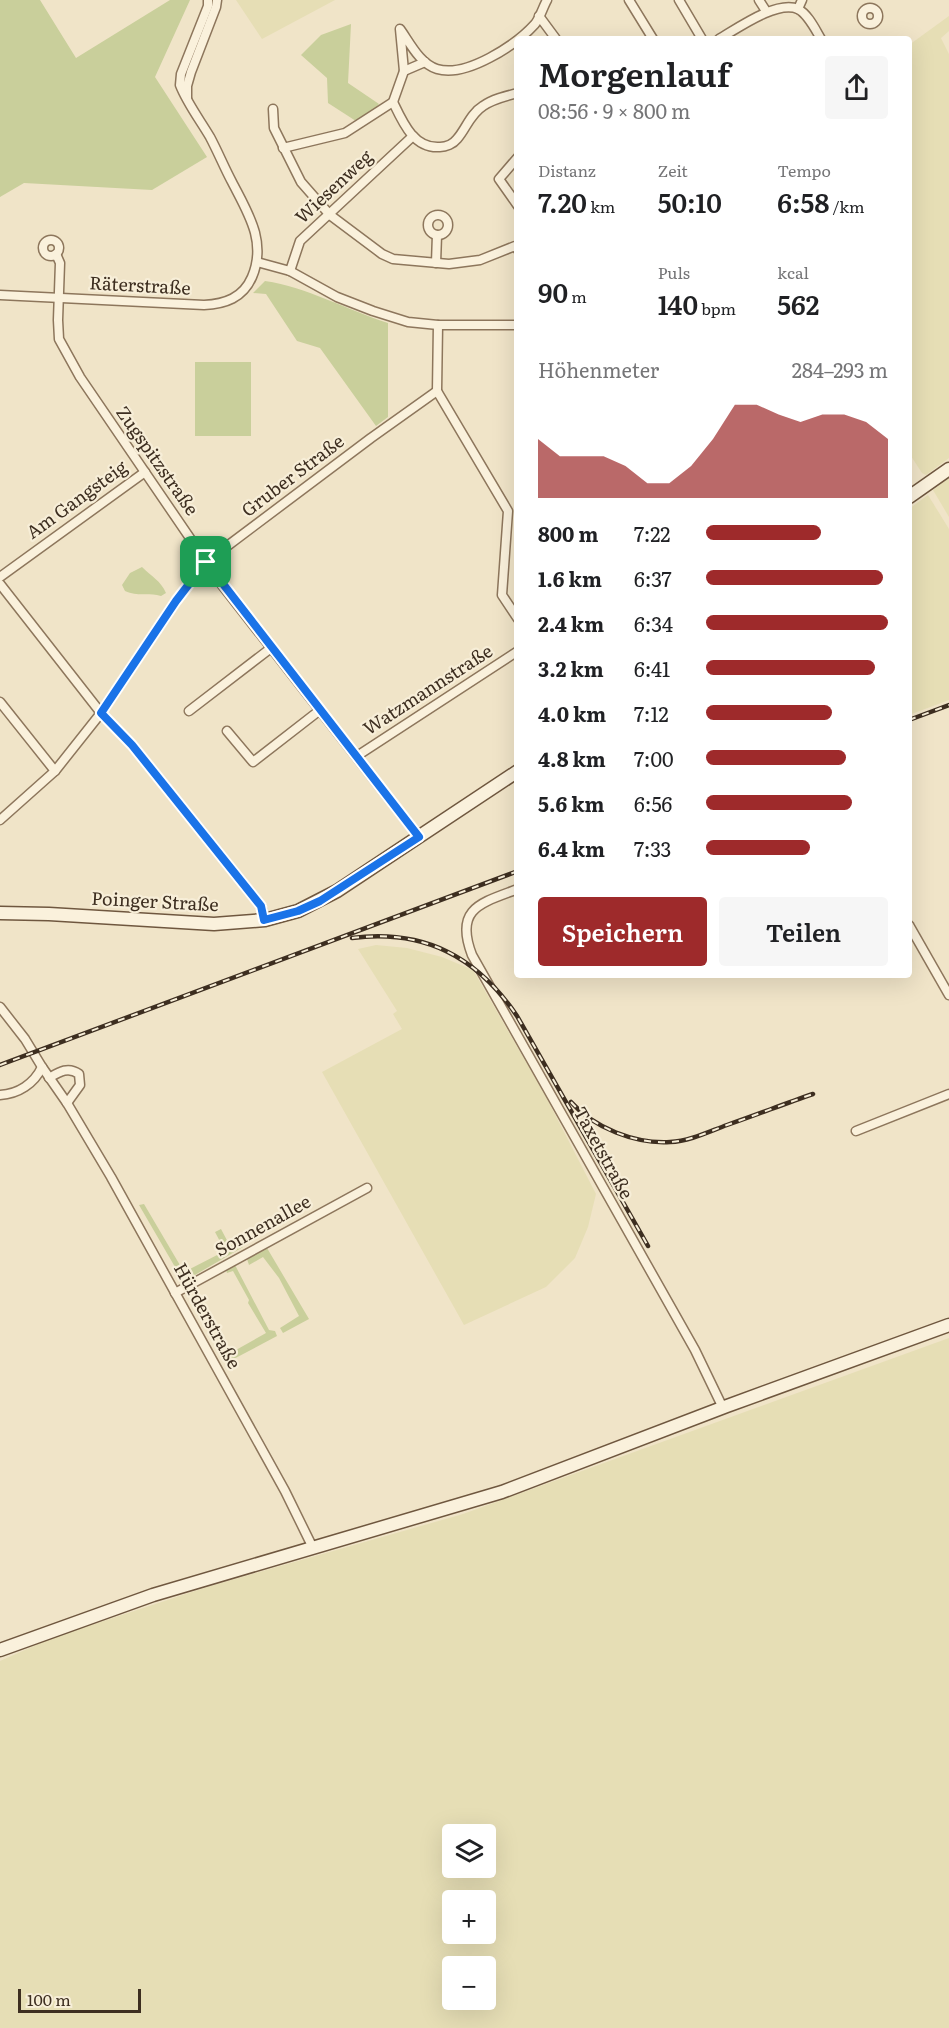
<!DOCTYPE html>
<html lang="de">
<head>
<meta charset="utf-8">
<style>
	:root { --surface:#fff; --page:#f6f6f6; --text:#202124; --muted:#757577; --accent:#9e2a2b }
	body { margin:0; font-family:Literata,serif; background:var(--page); color:var(--text); height:100vh; display:flex; flex-direction:column; font-size:22px; white-space:nowrap }
	* { box-sizing:border-box; margin:0 }
	p { font-size:20px; color:var(--muted) }
	.icon { flex:none; width:33px; height:33px; fill:none; stroke:currentColor; stroke-width:2; stroke-linecap:round; stroke-linejoin:round }
	.map { position:relative; flex:1; overflow:hidden }
	.sheet { position:absolute; left:514px; top:36px; width:398px; height:942px; display:flex; flex-direction:column; background:var(--surface); border-radius:6px; box-shadow:0 6px 24px #0002 }
	.sheet>* { flex:none }
	.tools { position:absolute; left:442px; top:1824px; display:grid; gap:12px }
	.tools a { display:grid; place-items:center; width:54px; height:54px; border-radius:6px; background:var(--surface); box-shadow:0 6px 24px #0002; font-size:30px }
	.scale { position:absolute; left:18px; bottom:15px; width:123px; box-sizing:border-box; padding-left:6px; border:3px solid #3d2e20; border-top:0; font-size:16px; line-height:21px; white-space:nowrap; color:#3d2e20; -webkit-text-stroke:4px #f7eed8; paint-order:stroke }
	.pin { position:absolute; display:grid; place-items:center; width:51px; height:51px; color:#fff; margin:-26px; border-radius:12px; box-shadow:0 3px 9px #0006 }
	.round { display:grid; place-items:center; flex:none; width:63px; height:63px; border-radius:6px; background:var(--page) }
	.summary { display:flex; align-items:center; justify-content:space-between; height:102px; padding:0 24px }
	h1 { font-size:33px; font-weight:600; line-height:45px }
	.metrics { display:grid; grid-template-columns:repeat(3,1fr); gap:9px; height:102px; padding:6px 24px }
	.metrics div { display:grid; align-content:center }
	.metrics b { font-size:26px; font-weight:600 }
	.metrics small { font-size:16px; font-weight:400 }
	.metrics p { font-size:16px }
	.chart { height:168px; padding:12px 24px }
	.chart p { display:flex; justify-content:space-between }
	.chart svg { width:100%; height:108px; margin-top:6px; fill:var(--accent); opacity:.7 }
	.primary-button { display:flex; gap:12px; margin-top:auto; padding:12px 24px }
	.primary-button a { flex:1; height:69px; border-radius:6px; background:var(--accent); color:#fff; font-size:24px; font-weight:600; line-height:69px; text-align:center }
	.primary-button a+a { background:var(--page); color:var(--text) }
	ul { padding:0 24px; list-style:none; font-size:20px }
	li { display:grid; grid-template-columns:96px 72px 1fr; align-items:center; height:45px }
	li i { height:15px; border-radius:8px; background:var(--accent) }
	.map>svg:first-child { display:block }
	.farmland { fill:#e6deb5; fill-rule:evenodd }
	.green { fill:#c9cf9b }
	.lines { fill:none; stroke-linecap:round; stroke-linejoin:round }
	.street-casing { stroke:#8d765c; stroke-width:11 }
	.secondary-casing { stroke:#6f573f; stroke-width:15 }
	.street { stroke:#faf1dc; stroke-width:8 }
	.secondary { stroke:#faf1dc; stroke-width:12 }
	.rail-casing { stroke:#3d2e20; stroke-width:4.5 }
	.rail { stroke:#f7eed8; stroke-width:2; stroke-dasharray:7; stroke-linecap:butt }
	.route-casing { stroke:#fff; stroke-width:12 }
	.route { stroke:#1a73e8; stroke-width:8 }
	.labels { text-anchor:middle; stroke-width:4.5; stroke-linejoin:round; paint-order:stroke }
	.street-label { font-size:18px; fill:#3d2e20; stroke:#f7eed8 }
</style>
</head>
<body>
<div class="map">
<svg width="949" height="2028" viewBox="0 0 949 2028">
	<rect width="100%" height="100%" fill="#f0e4c8"/>
	<!-- farmland -->
	<g class="farmland">
		<path d="M236,0H335L262,39Z"/>
		<path d="M949,16V31L941,38L949,54V458L926,475L922,473L909,453V45Z"/>
		<path d="M949,478V517L933,490Z"/>
		<path d="M928,495L949,529V700L909,715V509Z"/>
		<path d="M376,945L407,948L442,957L473,970L545,1095L596,1194L588,1227L575,1258L546,1287L464,1325L322,1072L402,1029L393,1014L397,1011L358,949Z"/>
		<path d="M949,1338V2028H0V1661L52,1638L207,1587L463,1514ZM453,1834H486V1868H453ZM486,1900V1934H453V1900ZM486,1966V2000H453V1966Z"/>
	</g>
	<!-- green -->
	<g class="green">
		<path d="M0,0H40L76,58L170,0H190L155,77L207,157L152,190L24,183L0,197Z"/>
		<path d="M351,24L348,83L379,104L372,113L359,123L328,103L327,78L301,55L321,35Z"/>
		<path d="M265,281C307,287 347,310 388,323V417L376,426L320,348L297,341L266,294L253,293Z"/>
		<rect x="195" y="362" width="56" height="74"/>
		<path d="M142,567C151,576 161,581 166,593L161,596C147,592 138,597 125,591L122,585L130,573Z"/>
		<path d="M144,1204L184,1272L225,1251L215,1232L221,1229L230,1246L240,1242L243,1247L188,1279H182L139,1205Z"/>
		<path d="M267,1248L309,1319L283,1333L280,1328L299,1316L279,1278L263,1257L249,1265L247,1259Z"/>
		<path d="M235,1265L269,1330L275,1331L277,1336L228,1362L222,1350H224L227,1355L266,1333L248,1303L249,1300L233,1271L227,1273L226,1270Z"/>
	</g>
	<g class="lines">
		<defs>
			<g id="street">
				<path d="M629,0L653,39"/>
				<path d="M679,0L702,39"/>
				<path d="M759,0L766,11"/>
				<circle cx="870" cy="16" r="8"/>
				<path d="M798,9L802,0"/>
				<path d="M539,16L556,39"/>
				<path d="M719,39C738,28 777,0 798,9C808,14 815,29 821,39"/>
				<path d="M404,71L425,62"/>
				<path d="M187,98V86L191,72L216,7L217,0"/>
				<path d="M393,102C403,123 414,149 440,147C446,147 453,144 457,139C466,129 470,114 483,106C493,99 506,96 518,93"/>
				<path d="M273,109L274,128L301,182L330,215L382,254L393,259L449,264L480,260L515,246L518,250"/>
				<path d="M283,148L345,133L393,102L404,71L400,29C410,43 420,64 437,69C466,78 516,45 535,24C540,18 543,7 547,0"/>
				<path d="M518,157L499,179L518,206"/>
				<circle cx="438" cy="225" r="10"/>
				<circle cx="51" cy="248" r="8"/>
				<path d="M56,254L60,263L58,320L59,339L80,377L222,585L419,837"/>
				<path d="M257,262L290,271L337,297L373,311L408,322L438,325H518"/>
				<path d="M436,263L437,235"/>
				<path d="M290,271L300,241L413,136"/>
				<path d="M0,295L204,305C225,304 243,298 252,277C267,242 248,213 232,182C224,167 218,152 210,137C200,120 187,103 180,85L181,74L208,6V0"/>
				<path d="M438,325L437,391L508,511L502,595L518,619"/>
				<path d="M0,577L145,472"/>
				<path d="M0,584L101,713L132,745L261,906L265,920"/>
				<path d="M0,702L55,771"/>
				<path d="M189,711L271,648"/>
				<path d="M227,731L253,762L320,710"/>
				<path d="M357,756L518,651"/>
				<path d="M0,820L55,771L101,713L176,601L206,562L371,438L437,391"/>
				<path d="M518,889C481,903 454,908 472,955L695,1350L723,1408"/>
				<path d="M909,925L949,995"/>
				<path d="M0,1007L25,1039L42,1067L67,1103L111,1177L285,1491L313,1548"/>
				<path d="M49,1078C59,1072 68,1066 79,1074L80,1085L67,1103"/>
				<path d="M0,1095C18,1094 34,1084 42,1067"/>
				<path d="M856,1131L949,1094"/>
				<path d="M175,1293L367,1188"/>
			</g>
			<g id="secondary">
				<path d="M909,497L949,469"/>
				<path d="M0,913L49,914L214,924L265,920L298,911L337,891L518,771"/>
				<path d="M0,1650L153,1595L502,1492L727,1406L949,1325"/>
			</g>
		</defs>
		<!-- street casing -->
		<use href="#street" class="street-casing"/>
		<!-- secondary casing -->
		<use href="#secondary" class="secondary-casing"/>
		<!-- street -->
		<use href="#street" class="street"/>
		<!-- secondary -->
		<use href="#secondary" class="secondary"/>
		<defs>
			<g id="rail">
				<path d="M909,720L949,705"/>
				<path d="M352,938C425,929 477,957 517,1016L648,1246"/>
				<path d="M0,1065L518,871"/>
				<path d="M571,1102C594,1128 635,1144 670,1142C690,1141 708,1132 727,1125C756,1115 784,1104 813,1094"/>
			</g>
		</defs>
		<!-- rail casing -->
		<use href="#rail" class="rail-casing"/>
		<!-- rail -->
		<use href="#rail" class="rail"/>
	</g>
	<g class="lines">
		<defs>
			<path id="route" d="M206,562L419,837L320,901L298,911L264,920L261,906L132,745L101,713L176,601Z"/>
		</defs>
		<!-- route casing -->
		<use href="#route" class="route-casing"/>
		<!-- route -->
		<use href="#route" class="route"/>
	</g>
	<g class="labels">
		<!-- street labels -->
		<g class="street-label">
			<text transform="translate(334 187) rotate(-43)" y="6">Wiesenweg</text>
			<text transform="translate(140 286) rotate(3)" y="6">Räterstraße</text>
			<text transform="translate(157 461) rotate(55)" y="6">Zugspitzstraße</text>
			<text transform="translate(293 476) rotate(-37)" y="6">Gruber Straße</text>
			<text transform="translate(77 500) rotate(-36)" y="6">Am Gangsteig</text>
			<text transform="translate(428 690) rotate(-33)" y="6">Watzmannstraße</text>
			<text transform="translate(155 902) rotate(3)" y="6">Poinger Straße</text>
			<text transform="translate(603 1153) rotate(61)" y="6">Taxetstraße</text>
			<text transform="translate(263 1226) rotate(-29)" y="6">Sonnenallee</text>
			<text transform="translate(207 1316) rotate(61)" y="6">Hürderstraße</text>
		</g>
	</g>
</svg>
<div class="tools">
<a><svg class="icon" aria-label="layers" viewBox="0 0 24 24"><path d="M12 4l9 5-9 5-9-5zM3 14l9 5 9-5"/></svg></a>
<a>+</a>
<a>−</a>
</div>
<div class="scale">100 m</div>
<div class="pin" style="left:206px;top:562px;background:#1e9e55"><svg class="icon" aria-label="arrive" viewBox="0 0 24 24"><path d="M6 21V4h12l-3 4 3 4H6"/></svg></div>
<section class="sheet">
<div class="summary"><div><h1>Morgenlauf</h1><p>08:56 · 9 × 800 m</p></div><a class="round"><svg class="icon" aria-label="share" viewBox="0 0 24 24"><path d="M12 15V3M7 8l5-5 5 5M5 13v7h14v-7"/></svg></a></div>
<div class="metrics">
<div><p>Distanz</p><b>7.20<small> km</small></b></div>
<div><p>Zeit</p><b>50:10</b></div>
<div><p>Tempo</p><b>6:58<small> /km</small></b></div>
</div>
<div class="metrics">
<div><b>90<small> m</small></b></div>
<div><p>Puls</p><b>140<small> bpm</small></b></div>
<div><p>kcal</p><b>562</b></div>
</div>
<div class="chart"><p><span>Höhenmeter</span>284–293 m</p>
<svg viewBox="0 0 160 44" preserveAspectRatio="none"><path d="M0 44V20L10 27L20 27L30 27L40 31L50 38L60 38L70 31L80 20L90 6L100 6L110 10L120 13L130 10L140 10L150 13L160 20V44z"/></svg>
</div>
<ul>
<li><b>800 m</b>7:22<i style="width:63%"></i></li>
<li><b>1.6 km</b>6:37<i style="width:97%"></i></li>
<li><b>2.4 km</b>6:34<i style="width:100%"></i></li>
<li><b>3.2 km</b>6:41<i style="width:93%"></i></li>
<li><b>4.0 km</b>7:12<i style="width:69%"></i></li>
<li><b>4.8 km</b>7:00<i style="width:77%"></i></li>
<li><b>5.6 km</b>6:56<i style="width:80%"></i></li>
<li><b>6.4 km</b>7:33<i style="width:57%"></i></li>
</ul>
<div class="primary-button"><a>Speichern</a><a>Teilen</a></div>
</section>
</div>
</body>
</html>
